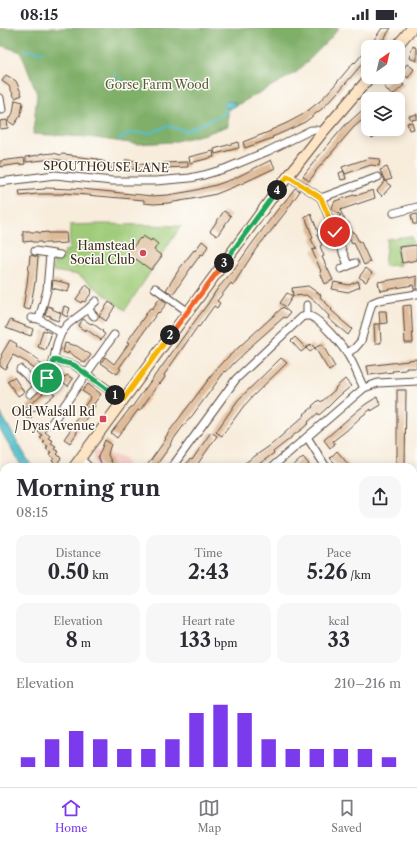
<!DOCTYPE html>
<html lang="en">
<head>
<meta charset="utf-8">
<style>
	:root { --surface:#fff; --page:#f7f7f7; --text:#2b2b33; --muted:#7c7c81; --line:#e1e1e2; --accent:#7c3aed }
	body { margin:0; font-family:"Libre Caslon Text",serif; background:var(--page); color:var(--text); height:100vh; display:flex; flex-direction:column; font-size:15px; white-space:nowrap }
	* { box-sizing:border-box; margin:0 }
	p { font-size:13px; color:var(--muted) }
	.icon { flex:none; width:22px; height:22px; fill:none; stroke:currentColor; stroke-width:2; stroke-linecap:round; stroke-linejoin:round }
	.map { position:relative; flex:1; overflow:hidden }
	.sheet { position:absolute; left:0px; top:435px; width:417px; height:324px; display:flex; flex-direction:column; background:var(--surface); border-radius:12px 12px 0 0; box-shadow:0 2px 10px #0003 }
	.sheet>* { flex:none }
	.needle { width:26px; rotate:34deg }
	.buttons { position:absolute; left:361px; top:12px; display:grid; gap:8px }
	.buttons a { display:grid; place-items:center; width:44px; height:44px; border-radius:8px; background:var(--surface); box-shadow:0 2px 10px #0003; font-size:20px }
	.pin { position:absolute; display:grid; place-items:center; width:34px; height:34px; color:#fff; margin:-17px; border:2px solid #fff; border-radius:50%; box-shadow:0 1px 4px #0007 }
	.km { position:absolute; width:20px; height:20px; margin:-10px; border-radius:50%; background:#222; color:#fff; font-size:11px; line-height:20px; text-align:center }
	.round { display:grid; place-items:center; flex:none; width:42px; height:42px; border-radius:12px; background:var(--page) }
	.summary { display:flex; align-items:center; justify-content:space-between; height:68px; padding:0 16px }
	h1 { font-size:22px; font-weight:700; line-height:30px }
	.figures { display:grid; grid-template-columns:repeat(3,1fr); gap:6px; height:68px; padding:4px 16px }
	.figures div { display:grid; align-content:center; border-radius:10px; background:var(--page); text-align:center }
	.figures b { font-size:20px; font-weight:700 }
	.figures small { font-size:11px; font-weight:400 }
	.figures p { font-size:11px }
	.chart { height:112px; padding:8px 16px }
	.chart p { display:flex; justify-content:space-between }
	.chart svg { width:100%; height:72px; margin-top:4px; stroke:var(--accent); stroke-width:6 }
	.status { display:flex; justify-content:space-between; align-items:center; height:28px; padding:0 20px; background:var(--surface); direction:ltr }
	.status svg { height:11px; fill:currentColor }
	.tabs { display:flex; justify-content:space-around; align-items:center; height:56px; border-top:1px solid var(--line); background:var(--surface); font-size:11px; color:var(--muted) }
	.tabs a { display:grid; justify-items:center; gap:2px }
	.tabs .selected { color:var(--accent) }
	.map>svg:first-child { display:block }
	.built { fill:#f7d0cb }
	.green { fill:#9fcb78; stroke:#6d7a4b }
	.forest { fill:#7faf68; stroke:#5d6c43 }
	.water { fill:#50bdca; stroke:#467474 }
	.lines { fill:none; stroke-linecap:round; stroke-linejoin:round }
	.stream { stroke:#50bdca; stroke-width:2 }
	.building { fill:#dfbb99 }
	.street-casing { stroke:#57473a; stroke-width:9 }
	.secondary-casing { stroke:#57473a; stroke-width:12 }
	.street { stroke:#fff; stroke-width:7 }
	.secondary { stroke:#fde5c5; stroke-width:10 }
	.split-1-casing { stroke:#fff; stroke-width:8 }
	.split-2-casing { stroke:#fff; stroke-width:8 }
	.split-3-casing { stroke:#fff; stroke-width:8 }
	.split-4-casing { stroke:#fff; stroke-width:8 }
	.split-5-casing { stroke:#fff; stroke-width:8 }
	.split-1 { stroke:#22a559; stroke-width:5 }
	.split-2 { stroke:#f5b400; stroke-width:5 }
	.split-3 { stroke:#f0652b; stroke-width:5 }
	.split-4 { stroke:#22a559; stroke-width:5 }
	.split-5 { stroke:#f5b400; stroke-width:5 }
	.poi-dot { fill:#d1495b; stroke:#fdfcf7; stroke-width:1.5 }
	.labels { text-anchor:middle; stroke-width:3; stroke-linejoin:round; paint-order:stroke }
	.park-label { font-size:12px; fill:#595a39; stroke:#fdfcf7 }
	.street-label { font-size:12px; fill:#3b2a1e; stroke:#fdfcf7 }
	.poi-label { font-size:12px; fill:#3b2a1e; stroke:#fdfcf7; text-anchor:end }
</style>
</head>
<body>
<div class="status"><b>08:15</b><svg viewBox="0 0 49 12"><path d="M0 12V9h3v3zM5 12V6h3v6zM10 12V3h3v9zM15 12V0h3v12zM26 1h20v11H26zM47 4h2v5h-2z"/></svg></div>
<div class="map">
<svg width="417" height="759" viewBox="0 0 417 759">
	<rect width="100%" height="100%" fill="#fdfcf7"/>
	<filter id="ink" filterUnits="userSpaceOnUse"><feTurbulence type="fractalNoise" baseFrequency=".025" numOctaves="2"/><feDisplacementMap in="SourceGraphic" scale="8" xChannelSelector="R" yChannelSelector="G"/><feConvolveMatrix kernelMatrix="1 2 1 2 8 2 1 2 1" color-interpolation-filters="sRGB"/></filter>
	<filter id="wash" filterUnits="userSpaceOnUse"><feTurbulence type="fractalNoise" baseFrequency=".012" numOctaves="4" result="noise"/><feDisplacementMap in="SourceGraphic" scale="16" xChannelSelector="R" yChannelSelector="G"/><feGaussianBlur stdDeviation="0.9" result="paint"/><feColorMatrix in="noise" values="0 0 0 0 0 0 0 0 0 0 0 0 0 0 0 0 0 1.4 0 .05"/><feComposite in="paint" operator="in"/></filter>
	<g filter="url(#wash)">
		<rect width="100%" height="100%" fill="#f8ecdb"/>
		<!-- built -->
		<path class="built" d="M94,422L124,430L128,436L123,439H98L94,432Z"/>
		<!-- green -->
		<g class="green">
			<path d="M103,196L181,198L125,282L79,247L53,243L54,229L63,231L64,223L69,222L70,197Z"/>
			<path d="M411,208L413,215L397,218L400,237L384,238L387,211Z"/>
			<path d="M4,683V755H144L159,759H0V689Z"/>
		</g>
		<!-- forest -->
		<path class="forest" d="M0,0H339L327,14L297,44L228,82V98L205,106L172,114L137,116L88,109L33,106L37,66L21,24L0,17Z"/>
		<!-- water -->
		<g class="water">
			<path d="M227,73L235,74V78C230,80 228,82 223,77Z"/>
			<path d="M0,384L32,439H22L0,401Z"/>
		</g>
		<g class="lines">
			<!-- stream -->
			<g class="stream">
				<path d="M26,22L43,24"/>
				<path d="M114,51V46"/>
				<path d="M122,59V50"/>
				<path d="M226,85L225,82L226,81"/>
				<path d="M120,112V110L132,105H151L167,98L186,103L226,85L228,83"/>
			</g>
		</g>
		<g id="blocks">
			<!-- building -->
			<g class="building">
				<path d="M382,0H391L383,12L382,11L376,19H368V29L339,63L323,80L305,94L284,104L272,109L273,110L245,120L243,114L271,103V102L287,95L302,87L319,74L333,59L354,34L355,35L376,9Z"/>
				<path d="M413,18L417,20V33L409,30Z"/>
				<path d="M407,36L414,41L408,50L401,45Z"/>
				<path d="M6,47L16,53L22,67L15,70L9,58L2,53Z"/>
				<path d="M394,49H396L404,57L392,68L384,58Z"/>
				<path d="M15,72L23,74L21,87L14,97L8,93L13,85Z"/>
				<path d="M368,77V87L354,99L315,144H316L309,153L303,148L318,129L347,95H348Z"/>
				<path d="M417,86V91L411,92L409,88Z"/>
				<path d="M7,92L8,100L0,101V93Z"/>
				<path d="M412,94L414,101L409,102L407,95Z"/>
				<path d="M371,101H386L372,110L368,103Z"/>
				<path d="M238,114L239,120L215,126L214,121Z"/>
				<path d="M213,123L214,129L190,135L189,129Z"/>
				<path d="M43,125L44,126L53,125L61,127L62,126L72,127V128L98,131V132L105,134V135L125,136V132L136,133V136L162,137V142L110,140L53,131L26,134V129L39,127V126Z"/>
				<path d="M24,130L25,136L19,137V136L0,139V133Z"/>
				<path d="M369,130L380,131L379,138L371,137L345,146L342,139Z"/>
				<path d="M271,132L275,140L241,156L216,166L192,171L168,175L154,176L144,175V172L64,165V166H37L20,168L19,163L45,161V160L72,161V160L152,168L168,167L192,163L216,157L233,151Z"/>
				<path d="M188,134V139L164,140L163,135Z"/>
				<path d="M387,139L392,151L385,153L380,142Z"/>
				<path d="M344,143L346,151L341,152L339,145Z"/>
				<path d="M385,153L391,158L382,168L377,163Z"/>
				<path d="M295,160L300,163L285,185L271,203L256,221L233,257L231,255L217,273L220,275L217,280L214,278L199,299L198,298L164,347L165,349L160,356L159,355L145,375L140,383L138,382L117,410L111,405L131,379H132L158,343V344L186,305L207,277L218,260L232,244L251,217L278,181L286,172Z"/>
				<path d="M373,162L375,170L340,182L346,194H348L353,205L354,204L359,214H361L370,234L364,237L354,215L352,216L347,206L346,207L340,195L339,196L336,190L341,187L331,181L335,173L354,167L355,168Z"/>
				<path d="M224,183L231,188L217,208L210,203Z"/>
				<path d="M311,186L319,206L317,207L322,217L320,218L324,228L322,229L333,252L325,256L320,244L321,243L312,222L316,221L311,211L313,210L305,188Z"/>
				<path d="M417,186V196H413L411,187Z"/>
				<path d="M23,203H30L31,204H39V205L48,204V205H66L67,215L50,216V215H41V214H32V213L23,214Z"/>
				<path d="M143,208L151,213L152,211L158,216L154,222L162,228L151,242L136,231L134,233L126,228L140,210L141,211Z"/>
				<path d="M202,213L208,218L203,227L201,226L188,244L173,266L166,262L180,240L194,222L195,223Z"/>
				<path d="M417,217V232L402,235L399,219Z"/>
				<path d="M30,227L38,229L36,254H35L30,282L23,280L27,256Z"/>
				<path d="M366,240L372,245L366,254L359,249Z"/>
				<path d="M417,248V261H414L413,257L380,263L378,254L409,249V250Z"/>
				<path d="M53,252L70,256L68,264L52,260Z"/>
				<path d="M358,253L360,259L348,264L332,261L334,254L349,257Z"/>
				<path d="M86,257L92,262L91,263L92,264L85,274L82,273L81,275L76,271Z"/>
				<path d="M308,258L321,267L320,269L332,281L331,282L341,291H340L352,301L348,307L328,290L329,288L315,273L306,267L293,268L292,260Z"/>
				<path d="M287,265L293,268L286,279L280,275Z"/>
				<path d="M160,270L167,275L159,285L158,284L147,299L134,319L119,340L121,341L117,346L101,335L105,329L114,336L129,315L127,314L140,295L150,280L152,281Z"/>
				<path d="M109,274L115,278L106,293L99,288Z"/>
				<path d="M411,277L413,315H405L403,278Z"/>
				<path d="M48,278L53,280L52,281L61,285L58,293L50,290L51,288L45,287Z"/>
				<path d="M64,278L70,280L67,289L62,286Z"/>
				<path d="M283,279L290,285L286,290L284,289L249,320V321L234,335L226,344L225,343L192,388L184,397L170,416L171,417L155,439H146L166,411L165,410L171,401L218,339V340L228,329Z"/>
				<path d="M379,283H386L387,295L380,296Z"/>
				<path d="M83,291L91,296L92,295L103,303L102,304L105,306L101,312L86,301L85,303L78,298Z"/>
				<path d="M10,292L33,301L31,308L22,305V306L6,300Z"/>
				<path d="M374,296H380L381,315H375Z"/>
				<path d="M43,302L51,305L50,307H51L46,322L38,319Z"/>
				<path d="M295,309L306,320L301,324L291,313Z"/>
				<path d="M10,312L17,316L16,318L31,327L39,332L37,334L46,339L42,346L35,342L36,341L27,336L28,335L13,327L5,341L0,338V332L2,328L1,327Z"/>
				<path d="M65,315L77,318L91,327L85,335L68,324V326L63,324Z"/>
				<path d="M311,316L315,320L310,324L306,320Z"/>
				<path d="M322,316L335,339L329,343L315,320Z"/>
				<path d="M281,330L287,335L254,367L243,379L222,408L216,404L238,372Z"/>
				<path d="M417,331V340H406V342L392,343L393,344L369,347L367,338L408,333V332Z"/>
				<path d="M56,343L65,349L67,347L73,351L68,358L60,352L59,354L53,350Z"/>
				<path d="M14,349L24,364L18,368L7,353Z"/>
				<path d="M345,351L351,358L338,369L327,380L319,387L318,385L308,394L309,395L302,401L291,409V410L273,424L274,425L255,439H239L271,417L305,387L304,386L313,379L312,378L319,372L321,374L336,361L335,360Z"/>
				<path d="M88,356L101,366L93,377L95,378L76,405H77L70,415L64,411L71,401L70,400L81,385L80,384L91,369L82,363Z"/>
				<path d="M48,360L53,363L52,364L55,366L39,380L30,385L32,389L28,391L26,386L21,388L18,383L29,378L28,377L36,372H35L42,366L46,361L47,362Z"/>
				<path d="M397,362H406L405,439H396V428H397Z"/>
				<path d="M377,369L381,377L371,383V381L362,388L346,403L333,413L335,416L330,420L324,412L357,383L366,376Z"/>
				<path d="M41,399L47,402L45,404L50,408L48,410L53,413L51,415L56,418L54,421L59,424L57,426L61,430L57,436L52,433L54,430L49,427L51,424L46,421L48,418L43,415L45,413L40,410L42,407L38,404Z"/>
				<path d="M211,404L217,408L199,434L195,439H184L190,431L192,432Z"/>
				<path d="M105,412L111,416L109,422L108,427L114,439H103L98,429Z"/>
				<path d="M337,423L343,430L350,439H341L338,436L337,437L330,430Z"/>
				<path d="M303,429L309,436L306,439H292Z"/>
			</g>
		</g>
	</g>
	<g filter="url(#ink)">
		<use href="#blocks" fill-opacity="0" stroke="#57473a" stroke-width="1"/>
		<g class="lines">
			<defs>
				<g id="street">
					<path d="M0,70L2,82"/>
					<path d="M288,148L321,170L348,237"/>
					<path d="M0,154L55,147L112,153H156L190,150L204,147L227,140L268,123L311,102H316L322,105"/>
					<path d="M321,170L378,149"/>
					<path d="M394,185L417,179"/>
					<path d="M35,223L60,227"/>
					<path d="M341,241L355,235"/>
					<path d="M155,260L187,283"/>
					<path d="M307,277V288"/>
					<path d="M88,281L94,288"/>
					<path d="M31,290L39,291L61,305"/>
					<path d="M39,291L47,262L50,226"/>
					<path d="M347,325L355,320L361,313L372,275L379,272L417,266"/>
					<path d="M54,332L74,337L123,372"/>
					<path d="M20,341L38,358"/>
					<path d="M30,366L47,350L52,339L57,316L61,305L68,296L88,281L96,273"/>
					<path d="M51,396L114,307"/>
					<path d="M307,409L326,439"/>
					<path d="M80,430L89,439"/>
					<path d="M172,439L236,351L302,289C305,288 309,287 312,289C321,293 340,315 346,324C354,335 358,349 364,360"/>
					<path d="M272,439L364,360L378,355L417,353"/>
					<path d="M0,473L1,478L0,484"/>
					<path d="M417,562V589"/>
					<path d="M0,639L4,633"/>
					<path d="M0,662L4,665"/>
					<path d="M0,682L4,677"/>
					<path d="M152,755L164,759"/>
					<path d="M279,755L281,759"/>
					<path d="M356,755L357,759"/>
				</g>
				<g id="secondary">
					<path d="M396,19L412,0"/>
					<path d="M74,439L282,156L322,105L370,49"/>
					<path d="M0,539L4,533"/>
				</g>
			</defs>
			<!-- street casing -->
			<use href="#street" class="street-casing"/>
			<!-- secondary casing -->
			<use href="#secondary" class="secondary-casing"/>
			<!-- street -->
			<use href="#street" class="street"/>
			<!-- secondary -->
			<use href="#secondary" class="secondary"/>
		</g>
	</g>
	<g class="lines" filter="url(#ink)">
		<defs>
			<path id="split-1" d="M47,350L52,339L54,332L74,337L115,367"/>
			<path id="split-2" d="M115,367L123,372L170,307"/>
			<path id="split-3" d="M170,307L224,235"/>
			<path id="split-4" d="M224,235L277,162"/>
			<path id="split-5" d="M277,162L288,148L321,170L335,204"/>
		</defs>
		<!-- split-1 casing -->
		<use href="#split-1" class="split-1-casing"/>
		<!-- split-2 casing -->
		<use href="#split-2" class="split-2-casing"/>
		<!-- split-3 casing -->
		<use href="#split-3" class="split-3-casing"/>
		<!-- split-4 casing -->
		<use href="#split-4" class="split-4-casing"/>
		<!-- split-5 casing -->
		<use href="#split-5" class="split-5-casing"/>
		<!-- split-1 -->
		<use href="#split-1" class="split-1"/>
		<!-- split-2 -->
		<use href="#split-2" class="split-2"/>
		<!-- split-3 -->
		<use href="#split-3" class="split-3"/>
		<!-- split-4 -->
		<use href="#split-4" class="split-4"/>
		<!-- split-5 -->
		<use href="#split-5" class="split-5"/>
	</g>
	<!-- markers -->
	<g class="poi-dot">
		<circle cx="143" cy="225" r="4"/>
		<rect x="99" y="387" width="8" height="8" rx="2"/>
	</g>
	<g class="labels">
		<!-- park labels -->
		<g class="park-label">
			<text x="157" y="61">Gorse Farm Wood</text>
		</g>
		<!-- street labels -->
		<g class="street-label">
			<text transform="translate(106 139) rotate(1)" y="4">SPOUTHOUSE LANE</text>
		</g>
		<!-- poi labels -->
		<g class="poi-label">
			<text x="135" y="222">Hamstead<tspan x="135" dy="14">Social Club</tspan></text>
			<text x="95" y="388">Old Walsall Rd<tspan x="95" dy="14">/ Dyas Avenue</tspan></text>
		</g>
	</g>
</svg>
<div class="buttons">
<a><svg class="needle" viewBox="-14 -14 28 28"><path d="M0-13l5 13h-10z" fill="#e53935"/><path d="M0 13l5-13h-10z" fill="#7c7c81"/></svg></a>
<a><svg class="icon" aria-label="layers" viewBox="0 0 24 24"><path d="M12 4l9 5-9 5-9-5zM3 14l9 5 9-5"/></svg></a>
</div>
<div class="pin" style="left:47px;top:350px;background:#1e9e55"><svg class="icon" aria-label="arrive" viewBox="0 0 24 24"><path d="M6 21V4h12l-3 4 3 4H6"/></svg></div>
<div class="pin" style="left:335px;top:204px;background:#d93025"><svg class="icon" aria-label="check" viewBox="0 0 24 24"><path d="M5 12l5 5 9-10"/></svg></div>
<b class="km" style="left:115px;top:367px">1</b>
<b class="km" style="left:170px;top:307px">2</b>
<b class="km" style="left:224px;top:235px">3</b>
<b class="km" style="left:277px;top:162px">4</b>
<section class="sheet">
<div class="summary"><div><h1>Morning run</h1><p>08:15</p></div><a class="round"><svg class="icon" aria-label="share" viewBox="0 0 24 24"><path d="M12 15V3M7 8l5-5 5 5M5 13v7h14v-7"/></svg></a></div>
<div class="figures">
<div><p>Distance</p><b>0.50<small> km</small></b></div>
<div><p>Time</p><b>2:43</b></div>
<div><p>Pace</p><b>5:26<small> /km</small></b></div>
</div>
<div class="figures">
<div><p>Elevation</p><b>8<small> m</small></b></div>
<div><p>Heart rate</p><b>133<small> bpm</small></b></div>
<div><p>kcal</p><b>33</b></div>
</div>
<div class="chart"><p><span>Elevation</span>210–216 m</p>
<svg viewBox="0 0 160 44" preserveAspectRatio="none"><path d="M5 44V38M15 44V27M25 44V22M35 44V27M45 44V33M55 44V33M65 44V27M75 44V11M85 44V6M95 44V11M105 44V27M115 44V33M125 44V33M135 44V33M145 44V33M155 44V38"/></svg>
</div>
</section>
</div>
<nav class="tabs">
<a class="selected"><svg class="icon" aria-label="home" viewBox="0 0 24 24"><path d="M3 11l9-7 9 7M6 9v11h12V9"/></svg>Home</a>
<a><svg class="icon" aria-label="map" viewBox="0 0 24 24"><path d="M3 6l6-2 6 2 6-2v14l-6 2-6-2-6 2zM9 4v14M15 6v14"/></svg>Map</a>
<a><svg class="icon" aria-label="saved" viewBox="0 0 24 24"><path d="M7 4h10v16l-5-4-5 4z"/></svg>Saved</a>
</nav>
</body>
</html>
